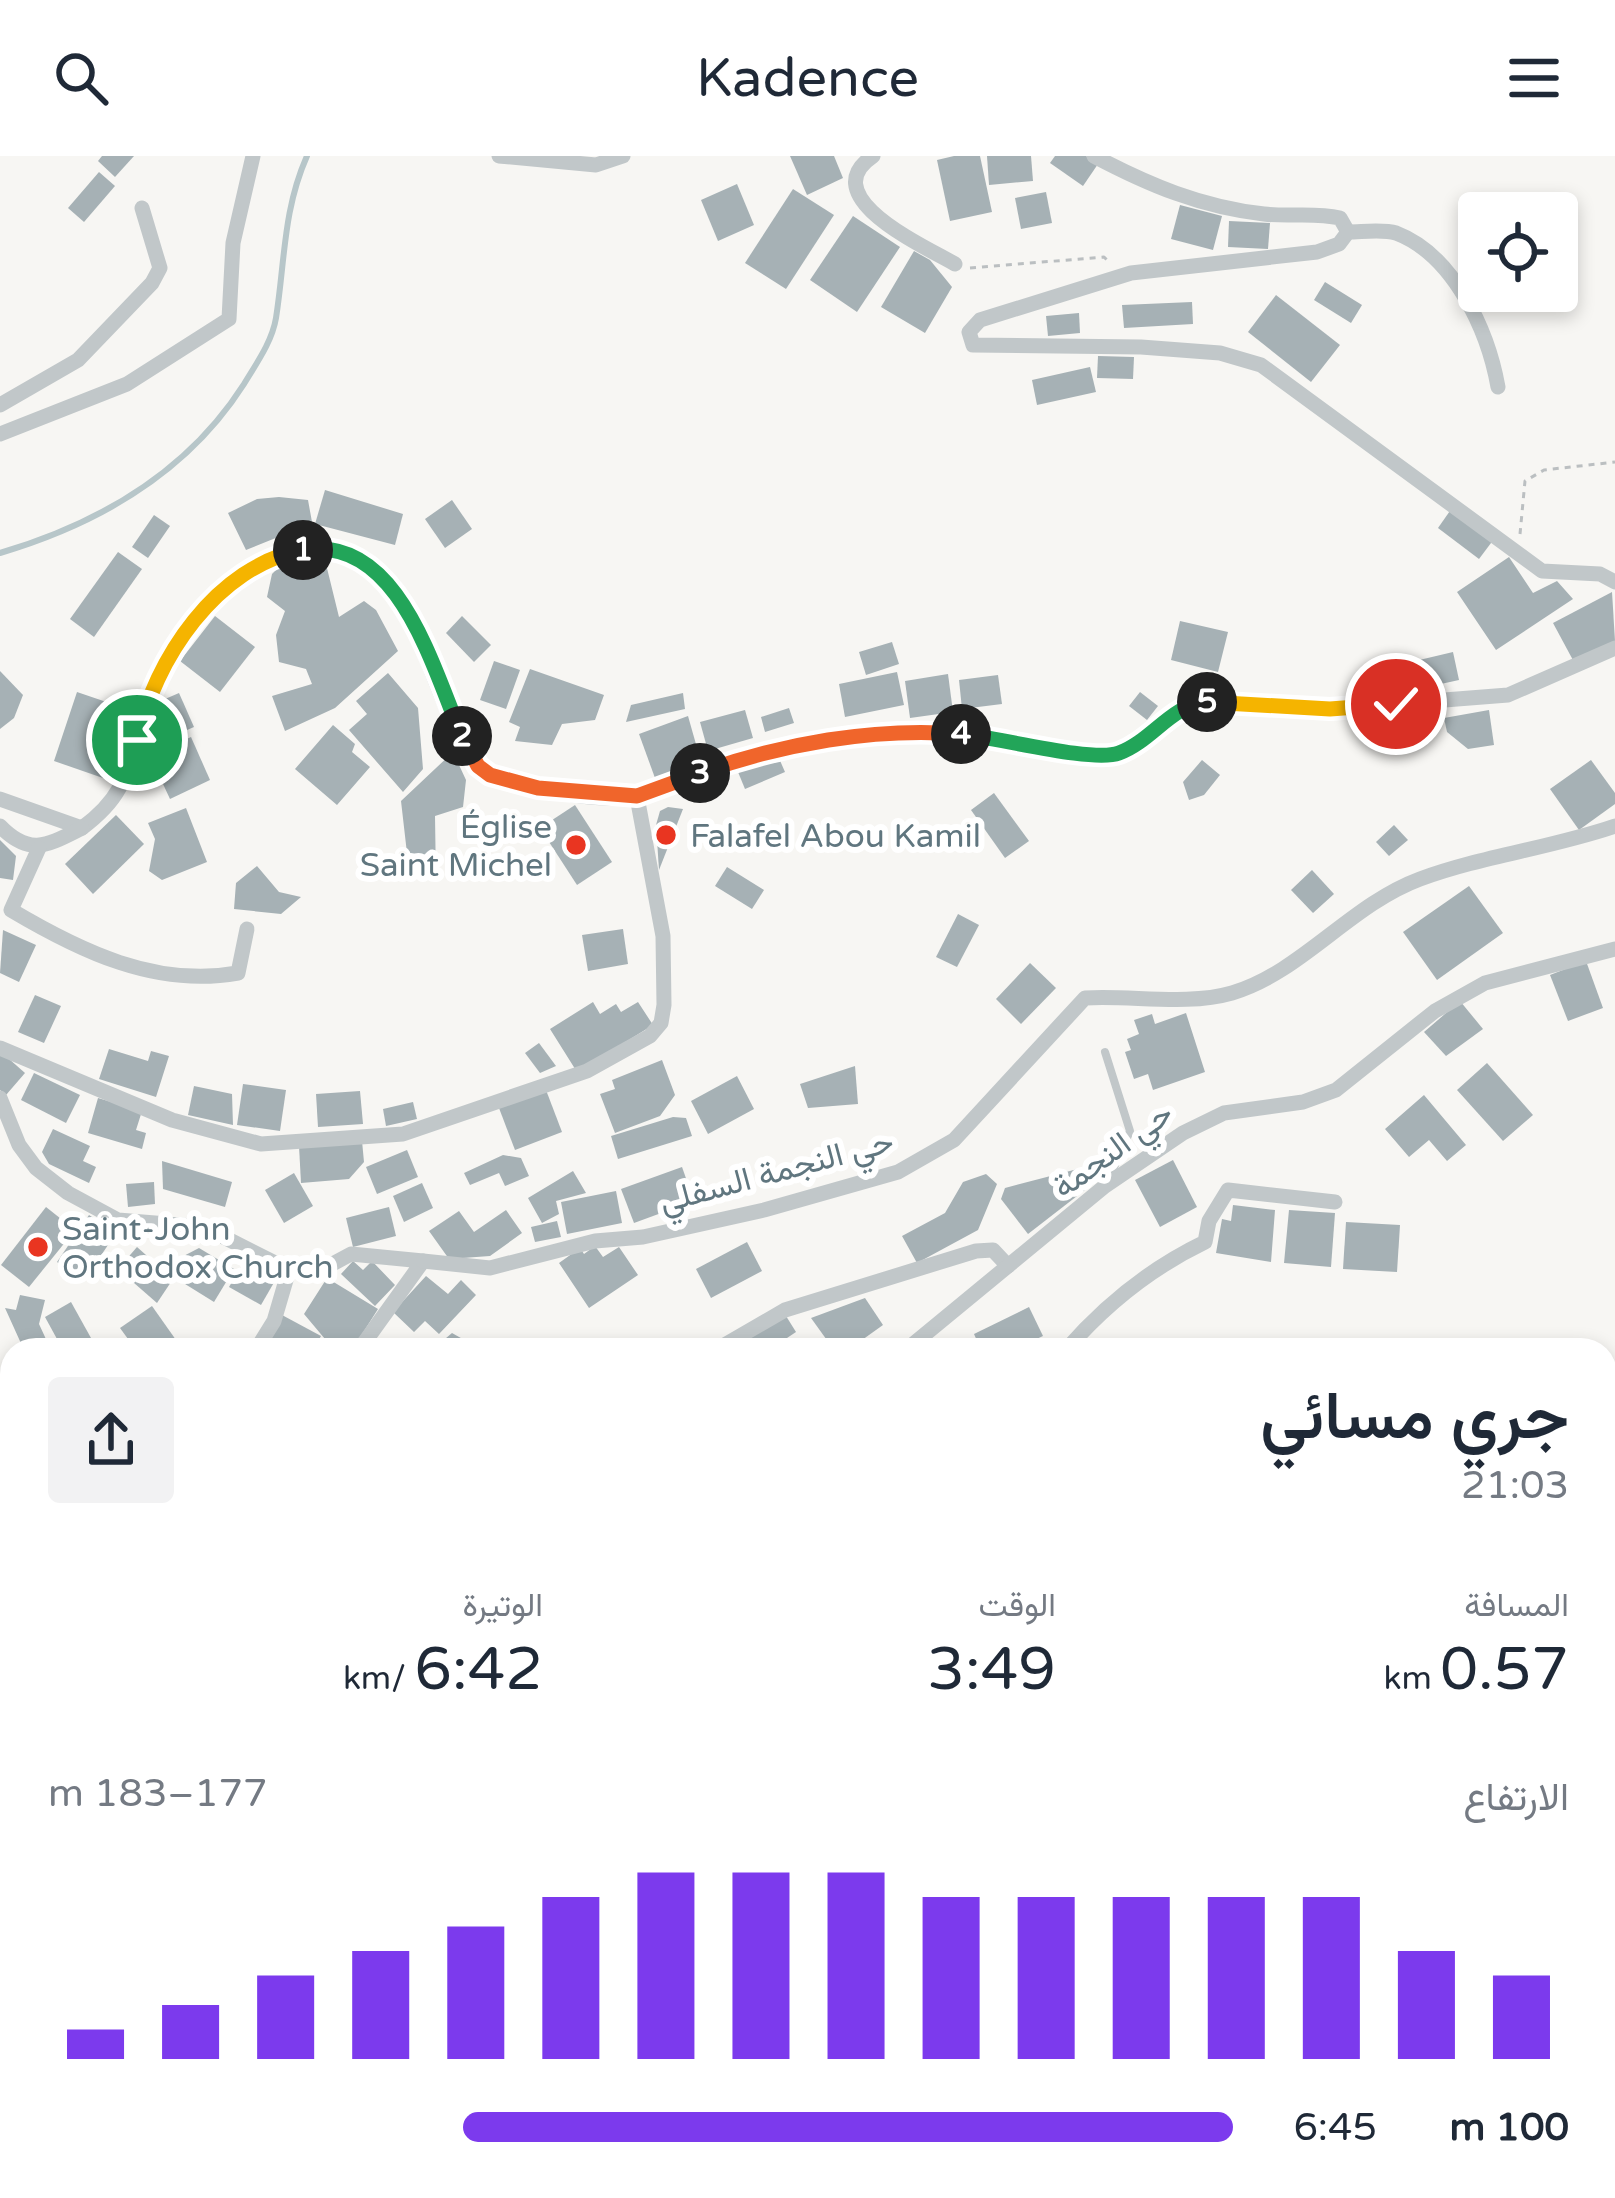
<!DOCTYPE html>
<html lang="ar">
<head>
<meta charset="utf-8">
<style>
	:root { --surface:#fff; --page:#f2f2f3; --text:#1f2937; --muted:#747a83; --accent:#7c3aed }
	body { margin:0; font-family:"Varela Round",Vazirmatn,sans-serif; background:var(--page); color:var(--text); direction:rtl; height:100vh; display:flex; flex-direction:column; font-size:45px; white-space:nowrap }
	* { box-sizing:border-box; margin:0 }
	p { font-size:39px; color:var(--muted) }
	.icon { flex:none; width:66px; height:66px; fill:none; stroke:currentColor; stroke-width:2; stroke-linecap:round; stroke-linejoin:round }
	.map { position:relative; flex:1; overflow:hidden; direction:ltr }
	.drawer { position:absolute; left:0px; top:1182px; width:1617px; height:861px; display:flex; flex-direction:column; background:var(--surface); border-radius:36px 36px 0 0; box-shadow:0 6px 18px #0003; direction:rtl }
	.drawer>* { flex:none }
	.controls { position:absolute; left:1458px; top:36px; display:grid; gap:24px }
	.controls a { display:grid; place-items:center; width:120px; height:120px; border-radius:12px; background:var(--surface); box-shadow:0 6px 18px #0003; font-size:60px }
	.pin { position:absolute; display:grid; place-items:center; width:102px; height:102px; color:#fff; margin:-51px; border:6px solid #fff; border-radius:50%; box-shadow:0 3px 12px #0007 }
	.km { position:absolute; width:60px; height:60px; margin:-30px; border-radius:50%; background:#222; color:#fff; font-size:33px; line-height:60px; text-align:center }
	.round { display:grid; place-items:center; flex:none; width:126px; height:126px; border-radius:12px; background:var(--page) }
	.summary { display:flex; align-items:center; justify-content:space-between; height:204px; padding:0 48px }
	h1 { font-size:66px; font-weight:600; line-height:90px }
	.stats { display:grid; grid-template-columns:repeat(3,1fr); gap:18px; height:204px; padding:12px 48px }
	.stats div { display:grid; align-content:center }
	.stats b { font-size:60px; font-weight:600 }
	.stats small { font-size:33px; font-weight:400 }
	.stats p { font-size:33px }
	.chart { height:336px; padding:24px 48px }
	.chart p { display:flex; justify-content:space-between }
	.chart svg { width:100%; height:216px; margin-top:12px; stroke:var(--accent); stroke-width:6 }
	ul { padding:0 48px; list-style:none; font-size:39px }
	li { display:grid; grid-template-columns:192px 144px 1fr; align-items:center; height:90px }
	li i { height:30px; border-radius:15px; background:var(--accent) }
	header { display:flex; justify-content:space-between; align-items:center; height:156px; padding:0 48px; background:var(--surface); font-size:54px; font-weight:600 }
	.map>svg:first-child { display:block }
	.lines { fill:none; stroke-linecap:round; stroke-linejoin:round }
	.stream { stroke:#b7c6c9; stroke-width:6 }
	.building { fill:#a6b1b5 }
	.path { stroke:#bbbfc1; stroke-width:3; stroke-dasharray:6 6; stroke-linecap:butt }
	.lane { stroke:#c1c7c9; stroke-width:8 }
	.street { stroke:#c1c7c9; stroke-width:15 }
	.split-1-casing { stroke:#fff; stroke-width:24 }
	.split-2-casing { stroke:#fff; stroke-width:24 }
	.split-3-casing { stroke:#fff; stroke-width:24 }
	.split-4-casing { stroke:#fff; stroke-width:24 }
	.split-5-casing { stroke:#fff; stroke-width:24 }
	.split-6-casing { stroke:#fff; stroke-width:24 }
	.split-1 { stroke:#f5b400; stroke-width:15 }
	.split-2 { stroke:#22a559; stroke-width:15 }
	.split-3 { stroke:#f0652b; stroke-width:15 }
	.split-4 { stroke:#f0652b; stroke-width:15 }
	.split-5 { stroke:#22a559; stroke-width:15 }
	.split-6 { stroke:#f5b400; stroke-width:15 }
	.poi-dot { fill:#e93521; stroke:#fff; stroke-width:4.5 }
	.labels { text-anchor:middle; stroke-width:12; stroke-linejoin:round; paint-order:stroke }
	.poi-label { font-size:33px; fill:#60767f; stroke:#fff; text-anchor:start }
	.street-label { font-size:33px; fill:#60767f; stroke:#fff }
</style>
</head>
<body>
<header><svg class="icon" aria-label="menu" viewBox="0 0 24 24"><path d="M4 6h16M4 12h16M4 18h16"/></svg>Kadence<svg class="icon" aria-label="search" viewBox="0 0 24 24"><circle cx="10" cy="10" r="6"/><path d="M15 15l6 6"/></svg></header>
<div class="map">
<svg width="1615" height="2042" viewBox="0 0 1615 2042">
	<rect width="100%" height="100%" fill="#f7f6f3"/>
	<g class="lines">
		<!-- stream -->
		<path class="stream" d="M0,397C98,368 188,316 244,228C256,208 272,186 276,162C285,105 283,54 307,0"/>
	</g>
	<!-- building -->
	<g class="building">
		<path d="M102,0H134L115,21L98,5Z"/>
		<path d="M790,0H834L843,22L807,39Z"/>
		<path d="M954,0H980L992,56L950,65L937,4Z"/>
		<path d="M987,0H1031L1033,25L989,29Z"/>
		<path d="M1055,0H1086L1098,8L1083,30L1050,7Z"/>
		<path d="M99,16L115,30L84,66L68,52Z"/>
		<path d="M737,28L754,69L718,85L701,44Z"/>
		<path d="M793,33L834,59L786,133L745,107Z"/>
		<path d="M1046,36L1052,67L1021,73L1015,42Z"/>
		<path d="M1180,49L1222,60L1213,94L1171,83Z"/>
		<path d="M853,60L900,91L857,156L810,124Z"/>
		<path d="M1229,65L1270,67L1268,93L1228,91Z"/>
		<path d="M914,95L930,104L952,131L925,177L881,151Z"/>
		<path d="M1325,126L1362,149L1351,167L1314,144Z"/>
		<path d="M1276,139L1340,189L1311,226L1248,176Z"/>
		<path d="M1192,146L1193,168L1124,172L1122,149Z"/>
		<path d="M1079,157L1080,177L1048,180L1046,160Z"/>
		<path d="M1098,200L1134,201L1133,223L1097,222Z"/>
		<path d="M1090,211L1096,236L1037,249L1032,224Z"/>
		<path d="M325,334L403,358L395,389L315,368Z"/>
		<path d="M279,341L308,344L314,377L293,375L246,394L228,357L257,343Z"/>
		<path d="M452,344L472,373L445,392L425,363Z"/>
		<path d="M1452,352L1494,383L1479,403L1438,372Z"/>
		<path d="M154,359L170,370L148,402L132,391Z"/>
		<path d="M118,396L142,413L94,481L70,463Z"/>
		<path d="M291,399L325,404L339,461L364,445L376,454L398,495L335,552L285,575L272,540L312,528L306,513L279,506L276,479L285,455L267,441L272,418Z"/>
		<path d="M1509,401L1533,437L1557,425L1573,443L1496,494L1457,436Z"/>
		<path d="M1612,436L1615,485L1574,506L1553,467Z"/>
		<path d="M215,460L255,491L220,536L180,505Z"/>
		<path d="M462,460L491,489L474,506L446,477Z"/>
		<path d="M1180,465L1228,476L1218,516L1171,504Z"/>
		<path d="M892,486L899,508L866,519L859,496Z"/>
		<path d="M1453,496L1459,524L1400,537L1394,510Z"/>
		<path d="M494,505L520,514L506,553L480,544Z"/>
		<path d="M530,513L604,539L595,564L562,568L552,589L515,585L520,571L509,566Z"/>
		<path d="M0,515L23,539L14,562L0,573Z"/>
		<path d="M897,516L904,549L845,561L839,528Z"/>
		<path d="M388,517L418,552L423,613L403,636L349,574L367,558L356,545Z"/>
		<path d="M948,518L953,556L910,562L905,525Z"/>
		<path d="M998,519L1002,548L962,553L959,524Z"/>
		<path d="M77,536L127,553L103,622L54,605Z"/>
		<path d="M1140,536L1158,550L1147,564L1129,550Z"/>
		<path d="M179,537L194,571L164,584L149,550Z"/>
		<path d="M683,537L685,553L626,566L631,549Z"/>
		<path d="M789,552L794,567L765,576L761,561Z"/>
		<path d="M745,554L753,582L708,595L700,566Z"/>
		<path d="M1489,554L1494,589L1468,593L1447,576L1444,562Z"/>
		<path d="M688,560L703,613L655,622L639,578Z"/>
		<path d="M333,569L355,588L352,596L370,611L337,649L295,613Z"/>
		<path d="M191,581L210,624L170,643L150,600Z"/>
		<path d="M453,596L466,624L463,651L435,660L436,726L408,706L401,645Z"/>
		<path d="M778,600L785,616L745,633L738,616Z"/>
		<path d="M1202,604L1220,619L1204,639L1189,644L1183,626Z"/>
		<path d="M1591,604L1615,637V648L1579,674L1550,633Z"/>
		<path d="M994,637L1029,685L1005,702L971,654Z"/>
		<path d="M575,649L612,706L577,729L540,672Z"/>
		<path d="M668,651L683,653L659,714L656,669L660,655Z"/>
		<path d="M186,652L207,706L162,724L149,715L155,683L148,667Z"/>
		<path d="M116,659L144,688L93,738L65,708Z"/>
		<path d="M1394,669L1408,684L1389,700L1376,686Z"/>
		<path d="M0,684L16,700L13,724L0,722Z"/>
		<path d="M257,710L279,736L301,741L281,758L234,753L236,727Z"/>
		<path d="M727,711L764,734L752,753L715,730Z"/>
		<path d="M1312,714L1334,738L1313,757L1291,734Z"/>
		<path d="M1469,730L1503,777L1437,824L1403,776Z"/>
		<path d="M958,758L979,769L957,811L936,801Z"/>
		<path d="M623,773L628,808L588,815L582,779Z"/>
		<path d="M3,774L36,789L19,826L0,817Z"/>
		<path d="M1586,805L1603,852L1568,865L1550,819Z"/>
		<path d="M1030,807L1056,832L1021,868L996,843Z"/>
		<path d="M35,839L61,850L44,887L18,876Z"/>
		<path d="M1460,845L1483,873L1446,900L1424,876Z"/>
		<path d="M593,846L600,858L616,848L621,856L638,846L653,869L577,916L550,873Z"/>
		<path d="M1186,857L1205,916L1153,934L1148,918L1134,923L1125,896L1131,894L1127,883L1139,878L1134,864L1152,858L1155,868Z"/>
		<path d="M539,887L556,910L540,917L525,897Z"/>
		<path d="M109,893L148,905L151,895L169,900L156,941L99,923Z"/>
		<path d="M0,895L25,917L6,939L0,934Z"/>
		<path d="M662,904L675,939L660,960L615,977L600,938L615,933L612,924Z"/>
		<path d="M1487,907L1533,959L1503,985L1457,934Z"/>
		<path d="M855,910L858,948L808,952L800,928Z"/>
		<path d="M34,917L80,939L66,967L21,944Z"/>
		<path d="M737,920L754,953L708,978L691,945Z"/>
		<path d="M243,928L286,934L280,975L237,969Z"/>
		<path d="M194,930L232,938L233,969L188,959Z"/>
		<path d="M546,934L562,976L515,994L499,952Z"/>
		<path d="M360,935L363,968L318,971L316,938Z"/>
		<path d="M1424,939L1466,989L1447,1005L1429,984L1409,1001L1385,973Z"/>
		<path d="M98,942L142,955L136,974L146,977L142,993L88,977Z"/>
		<path d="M413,946L417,963L386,970L383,953Z"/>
		<path d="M673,961L686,962L692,980L618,1003L611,980Z"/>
		<path d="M53,973L90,990L83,1005L96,1011L89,1027L49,1008L42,996Z"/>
		<path d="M362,985L364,1006L349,1023L301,1027L299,990Z"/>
		<path d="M407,994L418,1021L377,1038L366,1011Z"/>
		<path d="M503,999L521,1002L529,1020L505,1030L499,1017L470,1029L464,1017Z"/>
		<path d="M1173,1004L1197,1051L1160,1071L1135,1024Z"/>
		<path d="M162,1005L232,1026L225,1051L163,1033Z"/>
		<path d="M1089,1010L1099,1023L1028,1078L1001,1043L1005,1032Z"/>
		<path d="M682,1011L694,1045L634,1067L621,1033Z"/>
		<path d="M573,1015L586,1037L556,1045L559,1058L542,1067L528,1042Z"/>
		<path d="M294,1017L313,1050L284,1067L265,1034Z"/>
		<path d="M986,1018L997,1028L978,1074L917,1107L902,1080L945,1057L963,1026Z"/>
		<path d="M154,1026L155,1048L128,1051L126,1028Z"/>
		<path d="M422,1027L433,1052L404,1066L393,1040Z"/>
		<path d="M616,1035L622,1067L567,1078L561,1046Z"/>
		<path d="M1233,1049L1275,1054L1271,1106L1216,1097L1222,1063L1231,1065Z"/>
		<path d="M46,1051L75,1074L29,1131L1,1109Z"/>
		<path d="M389,1051L396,1080L353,1091L346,1062Z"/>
		<path d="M506,1054L522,1077L490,1100L449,1103L429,1075L459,1055L474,1076Z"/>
		<path d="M1289,1054L1335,1057L1331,1111L1284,1107Z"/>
		<path d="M89,1059L116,1077L84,1125L57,1106Z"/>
		<path d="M557,1065L561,1081L535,1086L531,1071Z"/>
		<path d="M1346,1066L1400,1069L1397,1116L1343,1113Z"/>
		<path d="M747,1086L762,1115L711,1142L696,1113Z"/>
		<path d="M595,1090L603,1101L619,1091L638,1119L589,1152L559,1107L580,1092L584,1098Z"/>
		<path d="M137,1091L173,1123L157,1147L118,1113Z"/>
		<path d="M199,1092L234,1113L214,1146L177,1123L174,1105Z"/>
		<path d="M245,1104L276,1123L261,1149L229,1131Z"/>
		<path d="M353,1105L363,1114L372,1105L395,1129L375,1150L341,1118Z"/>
		<path d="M426,1120L448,1138L461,1124L476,1139L439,1178L425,1165L414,1176L393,1156Z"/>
		<path d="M327,1122L378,1153L352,1194H324L325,1183L304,1158Z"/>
		<path d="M20,1139L45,1144L39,1168L51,1194H24L5,1152L16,1154Z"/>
		<path d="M865,1142L883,1169L848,1194H834L811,1162Z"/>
		<path d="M71,1146L91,1182L63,1194L45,1161Z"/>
		<path d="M152,1150L176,1184L162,1194H136L120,1172Z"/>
		<path d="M1029,1151L1043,1180L1013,1194H981L974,1178Z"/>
		<path d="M282,1159L321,1180L313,1194H264Z"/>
		<path d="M786,1160L796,1176L769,1194H753L745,1183Z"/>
		<path d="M452,1177L482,1194H432Z"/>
		<path d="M10,1340L12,1383L0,1388V1344Z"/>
		<path d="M12,1430V1471L3,1473L0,1432Z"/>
		<path d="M12,1474V1513L0,1515V1475Z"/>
		<path d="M1615,1590V1644L1605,1635V1601Z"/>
		<path d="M12,1865V1937L0,1932V1891Z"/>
		<path d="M0,1945L12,1954V1993L0,2010Z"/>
		<path d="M494,2031H550L555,2036L550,2042H505Z"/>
		<path d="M803,2031H862L873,2037L871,2042H797Z"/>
		<path d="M989,2031H1016L1027,2042H979Z"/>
		<path d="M1218,2031H1311L1315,2038L1226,2042Z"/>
		<path d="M1418,2031H1457L1459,2042H1420Z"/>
	</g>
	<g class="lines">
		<!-- path -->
		<g class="path">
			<path d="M970,112L1104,101L1108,105"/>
			<path d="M1520,378L1525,325L1544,314L1615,306"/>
		</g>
		<!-- lane -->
		<path class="lane" d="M1105,896L1130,975L1109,1023"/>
		<!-- street -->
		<g class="street">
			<path d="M499,0L596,9L623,0"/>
			<path d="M873,0C812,41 928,92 955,108"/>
			<path d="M1094,0C1149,29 1201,51 1264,58C1290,61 1314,56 1340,62L1348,76L1339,88L1317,96L1131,117L980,164L969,176L973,189L1141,191L1220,197L1261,209L1542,415L1600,418L1615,426"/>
			<path d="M1348,76C1362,76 1383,73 1396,77C1454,99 1488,175 1498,231"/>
			<path d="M0,249L78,204L152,127L160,112L142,52"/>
			<path d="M0,278L127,228L229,163L233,87L253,0"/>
			<path d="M0,643L82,672C137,631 124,604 146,547C169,487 221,419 285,398C438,349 413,598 511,626C547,636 600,646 637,641C677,635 718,608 757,597C801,584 856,581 901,577C944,575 987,579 1028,586C1053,591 1084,604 1108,600C1146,595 1166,554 1201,546L1330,553L1508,539L1615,492"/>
			<path d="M0,670C30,701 48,689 82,672"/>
			<path d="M39,692L11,754C80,795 156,832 238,817L247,773"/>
			<path d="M0,892L172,964L261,988L403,978L587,915L650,880L661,867L664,849L663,780L637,641"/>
			<path d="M0,942L19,989L36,1012L68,1037L118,1064L204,1071L289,1114L323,1113L351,1098L423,1105L359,1194"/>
			<path d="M423,1105L490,1112L595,1085L643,1081L764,1054L898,1016L954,984L1085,842C1131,839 1187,850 1232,837C1302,816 1350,749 1420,723C1482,700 1551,692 1615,670"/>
			<path d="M256,1194L274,1165L289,1114"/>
			<path d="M716,1194L785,1154L976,1095L993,1094L1008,1110"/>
			<path d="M906,1194L1105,1030L1183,977L1224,957L1303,946L1336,934L1435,855L1485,827L1615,793"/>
			<path d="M1066,1194C1105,1149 1151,1112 1205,1086L1209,1065L1228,1034L1335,1046"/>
			<path d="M1605,1412L1615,1411"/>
			<path d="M0,1570L12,1585"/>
			<path d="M1605,1570H1615"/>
			<path d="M0,1728L12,1739"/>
			<path d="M0,1870L12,1856"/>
			<path d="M1605,1971L1615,1970"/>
			<path d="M199,2031L202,2042"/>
			<path d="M636,2031L649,2042"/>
			<path d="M1114,2031L1128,2042"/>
			<path d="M1335,2031L1341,2042"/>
			<path d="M398,2040L418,2031"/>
		</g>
	</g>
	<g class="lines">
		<defs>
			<path id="split-1" d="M137,584C154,504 217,409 303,394"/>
			<path id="split-2" d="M303,394C399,378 433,514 462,580"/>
			<path id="split-3" d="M462,580L478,610L490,619L538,632L637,640L700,617"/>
			<path id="split-4" d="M700,617C781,588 874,571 961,578"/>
			<path id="split-5" d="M961,578C996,581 1093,607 1119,597C1152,585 1172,548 1207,546"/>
			<path id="split-6" d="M1207,546L1330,553L1396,548"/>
		</defs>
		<!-- split-1 casing -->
		<use href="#split-1" class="split-1-casing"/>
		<!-- split-2 casing -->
		<use href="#split-2" class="split-2-casing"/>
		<!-- split-3 casing -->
		<use href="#split-3" class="split-3-casing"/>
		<!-- split-4 casing -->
		<use href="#split-4" class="split-4-casing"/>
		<!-- split-5 casing -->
		<use href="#split-5" class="split-5-casing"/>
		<!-- split-6 casing -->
		<use href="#split-6" class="split-6-casing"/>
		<!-- split-1 -->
		<use href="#split-1" class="split-1"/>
		<!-- split-2 -->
		<use href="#split-2" class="split-2"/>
		<!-- split-3 -->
		<use href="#split-3" class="split-3"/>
		<!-- split-4 -->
		<use href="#split-4" class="split-4"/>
		<!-- split-5 -->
		<use href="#split-5" class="split-5"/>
		<!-- split-6 -->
		<use href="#split-6" class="split-6"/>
	</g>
	<!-- markers -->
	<g class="poi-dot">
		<circle cx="666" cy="679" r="12"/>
		<circle cx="576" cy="689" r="12"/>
		<circle cx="38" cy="1091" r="12"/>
	</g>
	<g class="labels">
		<!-- poi labels -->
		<g class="poi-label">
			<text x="552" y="682" text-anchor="end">Église<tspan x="552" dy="38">Saint Michel</tspan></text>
			<text x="690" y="691">Falafel Abou Kamil</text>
			<text x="62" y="1084">Saint-John<tspan x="62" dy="38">Orthodox Church</tspan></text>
		</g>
		<!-- street labels -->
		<g class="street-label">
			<text transform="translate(1112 993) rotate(-36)" y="12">حي النجمة</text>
			<text transform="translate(776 1014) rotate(-15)" y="12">حي النجمة السفلي</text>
		</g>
	</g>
</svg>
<div class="controls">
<a><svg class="icon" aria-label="locate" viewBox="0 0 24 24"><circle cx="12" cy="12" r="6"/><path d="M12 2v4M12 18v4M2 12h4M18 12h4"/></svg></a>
</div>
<div class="pin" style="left:137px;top:584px;background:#1e9e55"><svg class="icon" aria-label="arrive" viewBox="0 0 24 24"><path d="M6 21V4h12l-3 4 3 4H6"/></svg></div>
<div class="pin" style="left:1396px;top:548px;background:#d93025"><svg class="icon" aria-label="check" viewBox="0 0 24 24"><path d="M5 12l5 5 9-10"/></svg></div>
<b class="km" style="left:303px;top:394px">1</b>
<b class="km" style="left:462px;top:580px">2</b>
<b class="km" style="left:700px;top:617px">3</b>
<b class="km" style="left:961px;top:578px">4</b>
<b class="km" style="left:1207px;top:546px">5</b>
<section class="drawer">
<div class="summary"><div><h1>جري مسائي</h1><p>21:03</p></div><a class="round"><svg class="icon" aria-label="share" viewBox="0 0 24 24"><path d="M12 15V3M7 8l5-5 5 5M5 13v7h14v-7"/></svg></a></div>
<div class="stats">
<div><p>المسافة</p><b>0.57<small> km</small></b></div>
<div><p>الوقت</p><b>3:49</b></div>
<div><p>الوتيرة</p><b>6:42<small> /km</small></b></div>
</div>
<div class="chart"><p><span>الارتفاع</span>177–183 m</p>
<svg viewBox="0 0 160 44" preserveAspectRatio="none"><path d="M5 44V38M15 44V33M25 44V27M35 44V22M45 44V17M55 44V11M65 44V6M75 44V6M85 44V6M95 44V11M105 44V11M115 44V11M125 44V11M135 44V11M145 44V22M155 44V27"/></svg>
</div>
<ul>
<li><b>100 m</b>6:45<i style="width:65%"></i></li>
</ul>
</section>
</div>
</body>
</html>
